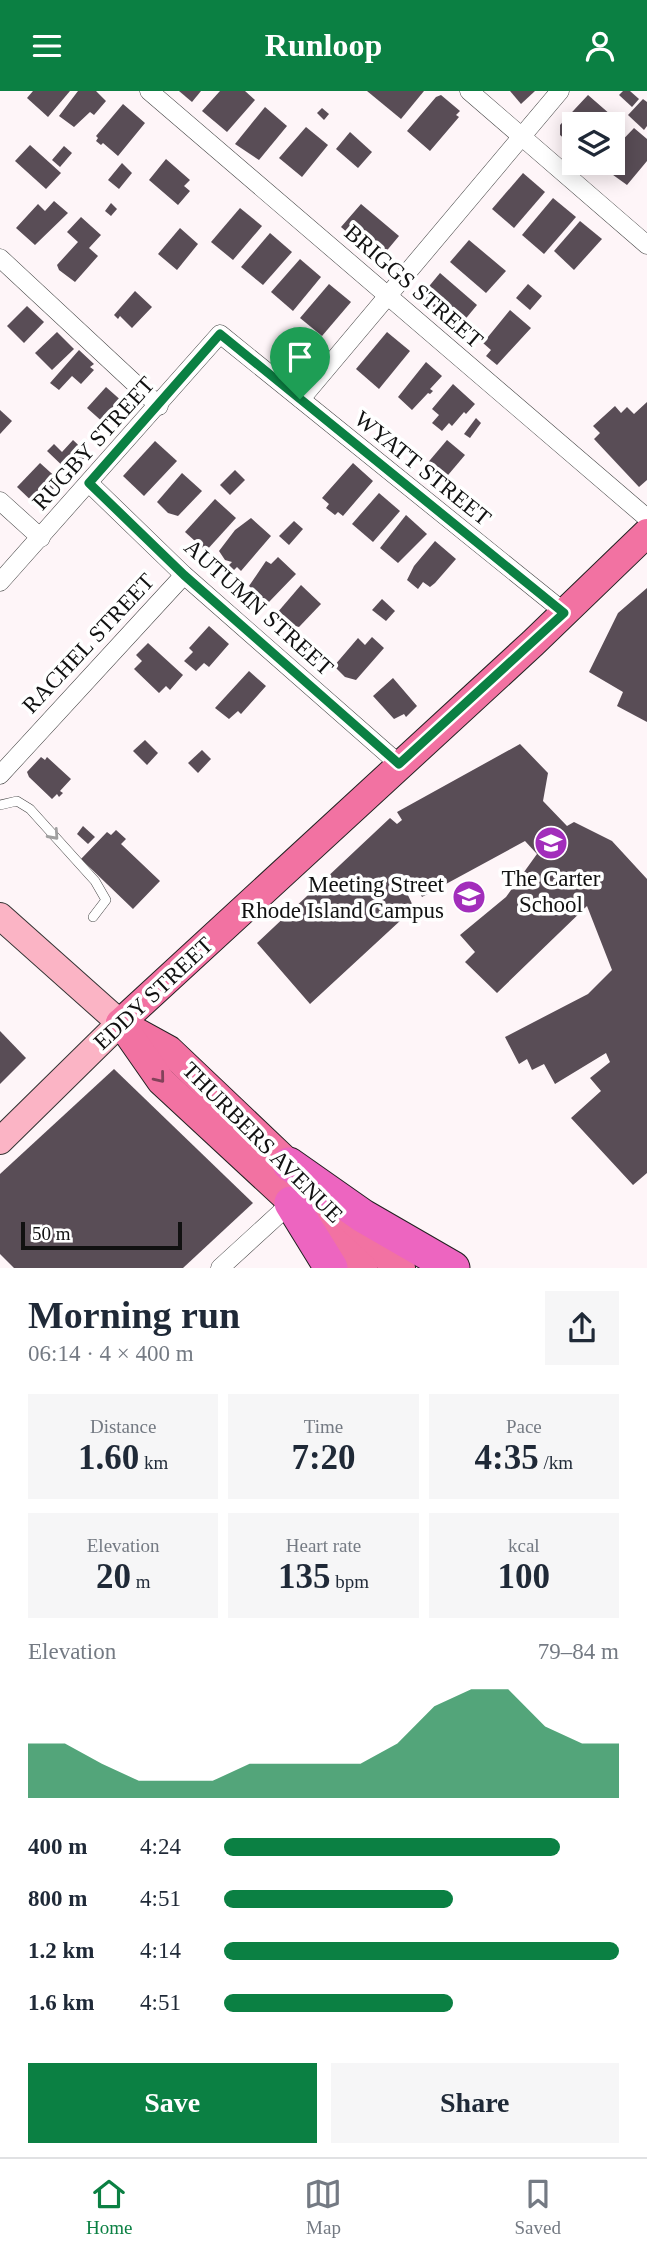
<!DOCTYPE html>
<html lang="en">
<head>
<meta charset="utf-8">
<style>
	:root { --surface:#fff; --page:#f6f6f7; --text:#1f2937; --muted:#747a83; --line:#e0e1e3; --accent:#0b8043 }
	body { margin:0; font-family:Georgia,serif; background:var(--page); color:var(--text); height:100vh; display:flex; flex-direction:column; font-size:26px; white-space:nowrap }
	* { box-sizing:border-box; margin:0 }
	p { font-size:23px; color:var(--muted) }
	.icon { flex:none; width:38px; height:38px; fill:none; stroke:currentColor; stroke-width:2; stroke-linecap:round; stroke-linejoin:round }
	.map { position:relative; height:1177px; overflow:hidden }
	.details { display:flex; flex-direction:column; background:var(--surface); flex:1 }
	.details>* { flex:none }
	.fabs { position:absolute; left:562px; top:21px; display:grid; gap:14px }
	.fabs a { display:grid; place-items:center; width:63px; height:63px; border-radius:0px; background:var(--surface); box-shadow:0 4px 18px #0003; font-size:35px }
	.scale { position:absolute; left:21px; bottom:18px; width:161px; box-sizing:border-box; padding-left:7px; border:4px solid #111; border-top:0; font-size:19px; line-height:24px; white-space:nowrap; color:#111; -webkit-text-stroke:5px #fff; paint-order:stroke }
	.pin { position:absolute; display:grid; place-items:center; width:60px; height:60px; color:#fff; margin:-72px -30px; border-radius:50% 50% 50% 0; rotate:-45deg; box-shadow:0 0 7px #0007 }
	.pin .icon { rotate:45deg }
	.round { display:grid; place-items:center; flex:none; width:74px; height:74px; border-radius:0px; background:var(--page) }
	.headline { display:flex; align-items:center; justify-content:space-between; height:119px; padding:0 28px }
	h1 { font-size:38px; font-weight:700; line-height:52px }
	.stats { display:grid; grid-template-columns:repeat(3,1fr); gap:10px; height:119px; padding:7px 28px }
	.stats div { display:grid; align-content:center; border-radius:0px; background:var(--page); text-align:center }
	.stats b { font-size:35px; font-weight:700 }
	.stats small { font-size:19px; font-weight:400 }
	.stats p { font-size:19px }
	.chart { height:196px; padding:14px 28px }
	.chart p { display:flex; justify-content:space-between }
	.chart svg { width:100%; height:126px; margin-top:7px; fill:var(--accent); opacity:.7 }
	.action { display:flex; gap:14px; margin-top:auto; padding:14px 28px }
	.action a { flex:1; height:80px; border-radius:0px; background:var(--accent); color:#fff; font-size:28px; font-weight:700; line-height:80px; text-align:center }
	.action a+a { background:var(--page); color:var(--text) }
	ul { padding:0 28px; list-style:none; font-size:23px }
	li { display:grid; grid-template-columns:112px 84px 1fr; align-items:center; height:52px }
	li i { height:18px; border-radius:9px; background:var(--accent) }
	header { display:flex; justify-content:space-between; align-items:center; height:91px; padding:0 28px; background:var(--accent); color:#fff; font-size:32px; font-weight:700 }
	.dock { display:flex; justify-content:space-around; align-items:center; height:98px; border-top:2px solid var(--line); background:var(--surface); font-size:19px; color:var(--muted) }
	.dock a { display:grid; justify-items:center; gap:4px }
	.dock .active { color:var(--accent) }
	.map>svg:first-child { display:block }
	.building { fill:#594d56 }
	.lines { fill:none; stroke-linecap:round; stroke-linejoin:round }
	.service-casing { stroke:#444; stroke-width:10 }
	.minor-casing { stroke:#444; stroke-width:19 }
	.secondary-casing { stroke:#333; stroke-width:28 }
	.primary-casing { stroke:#222; stroke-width:30 }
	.motorway-casing { stroke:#222; stroke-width:35 }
	.service { stroke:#fff; stroke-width:9 }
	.minor { stroke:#fff; stroke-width:18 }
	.secondary { stroke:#fbb4c5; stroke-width:26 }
	.primary { stroke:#f272a2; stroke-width:28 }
	.motorway { stroke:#ed65c0; stroke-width:33 }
	.oneway { stroke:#a0a0a0 }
	.oneway2 { stroke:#82425a }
	.route-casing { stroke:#fff; stroke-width:14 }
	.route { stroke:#0b8043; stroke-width:9 }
	.labels { text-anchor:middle; stroke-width:7; stroke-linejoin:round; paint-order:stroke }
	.street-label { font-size:23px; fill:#111; stroke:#fff }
	.poi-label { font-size:23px; fill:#111; stroke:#fff }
</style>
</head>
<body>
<header><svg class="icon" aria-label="menu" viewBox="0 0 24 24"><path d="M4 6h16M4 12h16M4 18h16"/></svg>Runloop<svg class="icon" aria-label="person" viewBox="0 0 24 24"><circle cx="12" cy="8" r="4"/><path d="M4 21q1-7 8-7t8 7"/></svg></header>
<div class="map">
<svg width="647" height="1177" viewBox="0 0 647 1177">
	<rect width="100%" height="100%" fill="#fef5f8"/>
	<!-- building -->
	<g class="building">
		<path d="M33,0H70L48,26L27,7Z"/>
		<path d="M78,0H96L106,10L94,24L90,21L74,36L59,25Z"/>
		<path d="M179,0H201L192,11Z"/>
		<path d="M220,0H245L255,9L227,41L202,20Z"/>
		<path d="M367,0H424L401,28Z"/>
		<path d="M510,0H535L521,13Z"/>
		<path d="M623,0H630L639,8L632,16L619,4Z"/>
		<path d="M441,4L460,20L456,24L459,26L430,60L407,40L436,6Z"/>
		<path d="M588,4L611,24L603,33H574V52L567,50L560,44V34Z"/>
		<path d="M643,8L647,11V35L644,39L628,24Z"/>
		<path d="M123,13L145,32L118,65L103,52L101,54L96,50L98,47L96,45Z"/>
		<path d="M265,16L287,35L259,69L235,53Z"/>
		<path d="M322,17L329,23L324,29L317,22Z"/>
		<path d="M306,36L328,54L302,86L279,67Z"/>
		<path d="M634,37L647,48V70L627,94L602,76L605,72H612V60Z"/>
		<path d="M350,41L372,61L358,77L336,58Z"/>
		<path d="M30,54L61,82L46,98L15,70Z"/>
		<path d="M64,55L72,62L60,76L52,69Z"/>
		<path d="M166,68L190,89L184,95L190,100L178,114L149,89Z"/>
		<path d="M122,72L132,82L119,98L108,89Z"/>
		<path d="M523,82L545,101L514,137L492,118Z"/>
		<path d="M553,107L576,126L544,163L522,144Z"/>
		<path d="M54,110L68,122L35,154L16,137L38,113L45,120Z"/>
		<path d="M111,112L117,118L111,125L105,120Z"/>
		<path d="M361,113L399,145L379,169L347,146L349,143L341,136Z"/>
		<path d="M240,117L262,135L233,169L211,151Z"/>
		<path d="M81,126L101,144L89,157L98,165L75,191L59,179L57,174L78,151L67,141Z"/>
		<path d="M580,130L602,148L574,179L554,160Z"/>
		<path d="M180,137L198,153L177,179L158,163Z"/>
		<path d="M270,142L292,161L263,194L241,176Z"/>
		<path d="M469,149L506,180L486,202L450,171Z"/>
		<path d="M300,168L321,186L293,220L271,201Z"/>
		<path d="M440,182L477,214L458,237L421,205Z"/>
		<path d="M329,193L351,211L322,245L300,227Z"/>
		<path d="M528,193L542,205L530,219L516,207Z"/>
		<path d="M135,200L152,216L132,237L120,225L118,228L114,224Z"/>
		<path d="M27,215L44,231L24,252L7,235Z"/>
		<path d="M510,219L531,237L497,274L486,265L491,259L483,252Z"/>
		<path d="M57,241L74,258L52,279L35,262Z"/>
		<path d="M387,241L410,260L379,298L356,278Z"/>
		<path d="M79,259L94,273L90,276L94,279L81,293L72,285L59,299L50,292Z"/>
		<path d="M426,271L442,285L430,298L433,300L430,303L428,302L412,319L398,306Z"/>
		<path d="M453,293L475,313L466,323L464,321L452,335L449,332L442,340L432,332L439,324L432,318Z"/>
		<path d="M106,296L124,312L105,333L87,317Z"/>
		<path d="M647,311V389L639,396L594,348L600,342L593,335L615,315L621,322L627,316L634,323Z"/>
		<path d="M0,319L12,330L0,343Z"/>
		<path d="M476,327L481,332L470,347L464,343Z"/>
		<path d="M73,349L88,363L70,382L47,360L54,353L62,361Z"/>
		<path d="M447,349L465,364L443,390L425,375Z"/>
		<path d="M155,350L177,370L144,405L123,385Z"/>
		<path d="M40,372L60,390L38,416L17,396Z"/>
		<path d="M353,372L373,390L343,425L338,421L335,424L326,417L329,413L322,407Z"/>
		<path d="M235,379L245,389L230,404L220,394Z"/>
		<path d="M182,382L202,400L178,425L168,422L157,411Z"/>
		<path d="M379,402L400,420L373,451L352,433Z"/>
		<path d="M215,408L236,427L206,460L185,441Z"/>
		<path d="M406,424L427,443L398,472L380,457Z"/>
		<path d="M251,427L271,445L241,480L237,476L234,479L229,474L232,471L225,469L219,460L235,439Z"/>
		<path d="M294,430L303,438L289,454L279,445Z"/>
		<path d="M435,450L456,468L435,492L430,496L423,491L418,498L407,489L414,475Z"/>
		<path d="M278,466L296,483L268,512L249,495L266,470L271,473Z"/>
		<path d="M301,494L321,513L299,536L288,533L277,522Z"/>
		<path d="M647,497V631L617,615L623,601L589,581L618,522Z"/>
		<path d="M382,508L395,520L386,530L372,519Z"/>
		<path d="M209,535L229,553L209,576L204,572L196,580L184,570L193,561L189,557Z"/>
		<path d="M372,546L384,557L356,589L345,586L334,575L358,547L365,554Z"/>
		<path d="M148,552L183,584L170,599L166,595L159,602L134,578L142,570L136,564Z"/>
		<path d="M249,580L266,595L241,623L238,620L229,628L215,617Z"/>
		<path d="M393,587L417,615L406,626L404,623L394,628L373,605Z"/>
		<path d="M145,649L158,662L147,674L133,660Z"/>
		<path d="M520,653L548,682L543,710L567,735L574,731L612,750L647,788V1082L633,1094L571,1027L601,1000L590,987L610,971L606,962L555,993L544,973L532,979L527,968L519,973L505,946L588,903L612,879L587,815L497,902L465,871L475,861L460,844L506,806L537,763L525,750L422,806L414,792L405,798L414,817L310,913L257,852L390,727L397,733L402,729L397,721Z"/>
		<path d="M202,659L211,668L198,682L188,672Z"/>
		<path d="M41,666L45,669L47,666L71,688L60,700L63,702L59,706L57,703L52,708L29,686L27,681Z"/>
		<path d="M83,735L95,746L88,753L77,743Z"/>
		<path d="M116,739L126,748L121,753L160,790L133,818L81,768L107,741L111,744Z"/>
		<path d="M0,940L26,967L0,993Z"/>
		<path d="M114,978L253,1112L183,1177H14L0,1163V1083Z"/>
	</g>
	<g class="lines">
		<defs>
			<path id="service" d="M0,714L17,710L30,718L95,790L106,809L93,826"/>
			<g id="minor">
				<path d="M149,0L647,427"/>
				<path d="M469,0L647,154"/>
				<path d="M0,167L159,315"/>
				<path d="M301,308L560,0"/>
				<path d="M89,392L184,484L399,673"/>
				<path d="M0,410L41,447"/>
				<path d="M0,491L220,243L564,521"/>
				<path d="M0,684L184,484"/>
				<path d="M220,1177L291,1112"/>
			</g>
			<path id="secondary" d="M0,825L120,932L0,1050"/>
			<g id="primary">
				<path d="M120,932L533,552L647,442"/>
				<path d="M120,932L169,959L289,1073L357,1144L401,1177"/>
				<path d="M124,937L161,990L363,1177"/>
			</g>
			<g id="motorway">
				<path d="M289,1073L363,1125L453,1177"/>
				<path d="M291,1112L331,1177"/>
			</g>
		</defs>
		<!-- service casing -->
		<use href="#service" class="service-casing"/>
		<!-- minor casing -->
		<use href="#minor" class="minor-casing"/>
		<!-- secondary casing -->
		<use href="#secondary" class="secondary-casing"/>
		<!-- primary casing -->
		<use href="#primary" class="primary-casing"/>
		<!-- motorway casing -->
		<use href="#motorway" class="motorway-casing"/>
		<!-- service -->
		<use href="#service" class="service"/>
		<!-- minor -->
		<use href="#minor" class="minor"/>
		<!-- secondary -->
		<use href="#secondary" class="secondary"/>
		<!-- primary -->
		<use href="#primary" class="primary"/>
		<!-- motorway -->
		<use href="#motorway" class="motorway"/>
	</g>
	<!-- one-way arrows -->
	<defs><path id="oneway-chevron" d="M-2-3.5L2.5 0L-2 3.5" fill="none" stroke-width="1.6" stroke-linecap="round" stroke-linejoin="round" transform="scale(1.75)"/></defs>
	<use class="oneway" href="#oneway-chevron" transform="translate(54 744) rotate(48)"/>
	<use class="oneway2" href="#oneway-chevron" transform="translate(160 987) rotate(51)"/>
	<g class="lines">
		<defs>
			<path id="route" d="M220,243L564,522L399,673L184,484L89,392Z"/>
		</defs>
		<!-- route casing -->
		<use href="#route" class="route-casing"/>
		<!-- route -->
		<use href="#route" class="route"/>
	</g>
	<!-- icons -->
	<defs>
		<symbol id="school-disc" viewBox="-11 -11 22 22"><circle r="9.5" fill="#a22ebb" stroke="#fff"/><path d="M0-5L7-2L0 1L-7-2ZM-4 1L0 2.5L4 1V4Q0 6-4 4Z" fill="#fff"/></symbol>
	</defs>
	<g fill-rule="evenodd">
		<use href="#school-disc" x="532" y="733" width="38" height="38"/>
		<use href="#school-disc" x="450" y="787" width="38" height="38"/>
	</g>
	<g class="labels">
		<!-- street labels -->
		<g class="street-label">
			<text transform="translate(414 195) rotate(41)" y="8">BRIGGS STREET</text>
			<text transform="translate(93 352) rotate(-48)" y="8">RUGBY STREET</text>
			<text transform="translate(423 377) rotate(39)" y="8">WYATT STREET</text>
			<text transform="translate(259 516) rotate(42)" y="8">AUTUMN STREET</text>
			<text transform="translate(88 552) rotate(-47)" y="8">RACHEL STREET</text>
			<text transform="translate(153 902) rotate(-43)" y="8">EDDY STREET</text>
			<text transform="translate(263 1051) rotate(45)" y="8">THURBERS AVENUE</text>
		</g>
		<!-- poi labels -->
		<g class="poi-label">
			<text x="551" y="795">The Carter<tspan x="551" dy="26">School</tspan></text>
			<text x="444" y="801" text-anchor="end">Meeting Street<tspan x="444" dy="26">Rhode Island Campus</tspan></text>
		</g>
	</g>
</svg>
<div class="fabs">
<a><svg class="icon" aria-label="layers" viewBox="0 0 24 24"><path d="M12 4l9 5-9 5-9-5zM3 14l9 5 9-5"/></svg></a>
</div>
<div class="scale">50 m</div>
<div class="pin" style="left:300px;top:308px;background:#1e9e55"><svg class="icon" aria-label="arrive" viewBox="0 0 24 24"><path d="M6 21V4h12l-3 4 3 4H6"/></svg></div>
</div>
<section class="details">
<div class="headline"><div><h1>Morning run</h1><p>06:14 · 4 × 400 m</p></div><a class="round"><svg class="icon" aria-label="share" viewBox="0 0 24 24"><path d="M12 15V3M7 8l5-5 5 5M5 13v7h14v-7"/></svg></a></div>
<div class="stats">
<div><p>Distance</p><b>1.60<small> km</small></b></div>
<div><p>Time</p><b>7:20</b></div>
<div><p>Pace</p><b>4:35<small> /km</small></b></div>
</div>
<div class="stats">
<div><p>Elevation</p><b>20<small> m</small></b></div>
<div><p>Heart rate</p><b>135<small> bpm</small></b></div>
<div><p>kcal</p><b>100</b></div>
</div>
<div class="chart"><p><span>Elevation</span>79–84 m</p>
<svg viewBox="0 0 160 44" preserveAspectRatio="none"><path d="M0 44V25L10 25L20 32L30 38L40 38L50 38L60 32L70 32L80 32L90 32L100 25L110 12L120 6L130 6L140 19L150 25L160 25V44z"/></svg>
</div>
<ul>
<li><b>400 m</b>4:24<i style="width:85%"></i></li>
<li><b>800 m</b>4:51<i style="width:58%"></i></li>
<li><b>1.2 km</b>4:14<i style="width:100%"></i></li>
<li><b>1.6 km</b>4:51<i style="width:58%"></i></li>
</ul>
<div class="action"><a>Save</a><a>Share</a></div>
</section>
<nav class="dock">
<a class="active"><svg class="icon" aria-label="home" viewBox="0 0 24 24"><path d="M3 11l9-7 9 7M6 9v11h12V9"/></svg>Home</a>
<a><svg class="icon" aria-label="map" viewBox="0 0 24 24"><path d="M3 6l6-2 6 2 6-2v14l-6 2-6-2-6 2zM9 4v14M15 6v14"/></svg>Map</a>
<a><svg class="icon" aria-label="saved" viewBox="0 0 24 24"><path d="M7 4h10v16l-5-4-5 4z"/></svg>Saved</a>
</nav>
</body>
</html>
